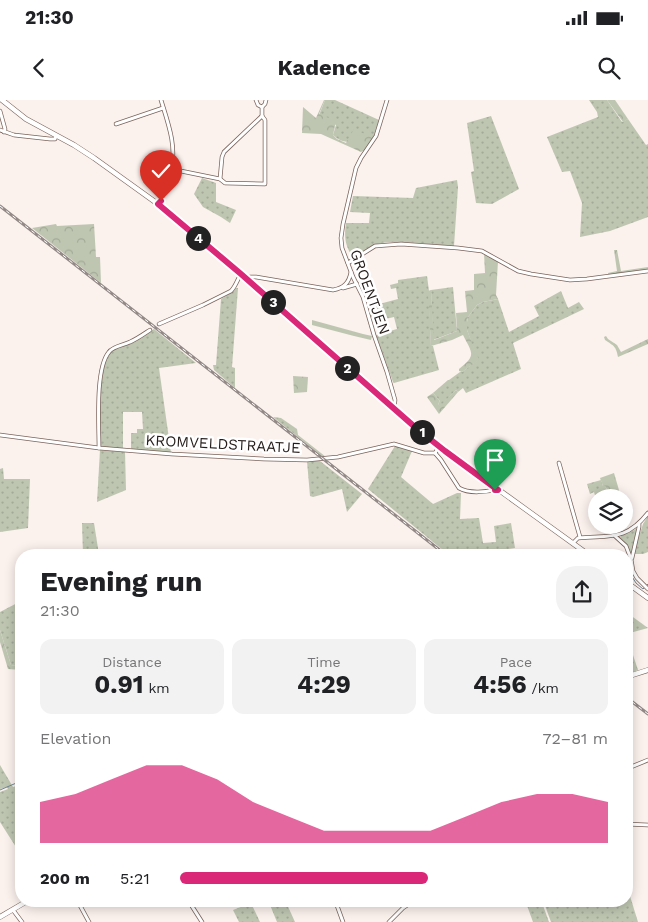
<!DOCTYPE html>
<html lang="en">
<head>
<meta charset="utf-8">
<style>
	:root { --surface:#fff; --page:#f2f2f2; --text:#202124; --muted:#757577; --accent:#db2777 }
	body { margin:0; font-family:"Work Sans",sans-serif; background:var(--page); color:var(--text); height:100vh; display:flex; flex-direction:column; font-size:19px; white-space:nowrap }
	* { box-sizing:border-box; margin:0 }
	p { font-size:16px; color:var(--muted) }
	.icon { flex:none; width:28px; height:28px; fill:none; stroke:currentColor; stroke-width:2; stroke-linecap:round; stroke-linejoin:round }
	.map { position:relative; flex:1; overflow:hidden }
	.details { position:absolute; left:15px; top:449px; width:618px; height:358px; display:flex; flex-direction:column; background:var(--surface); border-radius:20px; box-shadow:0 2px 12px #0003 }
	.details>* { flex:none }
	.fabs { position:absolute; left:588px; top:389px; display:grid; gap:10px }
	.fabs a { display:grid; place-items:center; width:45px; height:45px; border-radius:50%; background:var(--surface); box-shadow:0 2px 12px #0003; font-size:25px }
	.pin { position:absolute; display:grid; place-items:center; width:42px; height:42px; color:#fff; margin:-51px -21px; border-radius:50% 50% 50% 0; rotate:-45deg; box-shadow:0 0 5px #0007 }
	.pin .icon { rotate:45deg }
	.km { position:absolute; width:25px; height:25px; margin:-12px; border-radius:50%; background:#222; color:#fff; font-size:14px; line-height:25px; text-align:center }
	.round { display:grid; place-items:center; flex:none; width:52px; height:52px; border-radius:20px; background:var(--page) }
	.headline { display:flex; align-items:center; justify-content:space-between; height:85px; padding:0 25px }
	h1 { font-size:28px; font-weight:700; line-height:38px }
	.metrics { display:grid; grid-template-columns:repeat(3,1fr); gap:8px; height:85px; padding:5px 25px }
	.metrics div { display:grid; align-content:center; border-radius:12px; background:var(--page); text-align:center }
	.metrics b { font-size:25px; font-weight:700 }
	.metrics small { font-size:14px; font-weight:400 }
	.metrics p { font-size:14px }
	.chart { height:140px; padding:10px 25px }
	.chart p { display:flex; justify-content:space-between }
	.chart svg { width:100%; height:90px; margin-top:5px; fill:var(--accent); opacity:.7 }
	ul { padding:0 25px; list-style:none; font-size:16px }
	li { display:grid; grid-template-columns:80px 60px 1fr; align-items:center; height:38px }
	li i { height:12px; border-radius:6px; background:var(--accent) }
	.status { display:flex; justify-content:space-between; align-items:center; height:35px; padding:0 25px; background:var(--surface); direction:ltr }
	.status svg { height:14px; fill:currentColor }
	header { display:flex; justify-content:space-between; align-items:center; height:65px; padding:0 25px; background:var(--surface); font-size:22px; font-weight:700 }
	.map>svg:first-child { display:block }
	.grass { fill:url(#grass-dots) }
	.forest { fill:url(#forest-crowns) }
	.garden { fill:#bec6b1 }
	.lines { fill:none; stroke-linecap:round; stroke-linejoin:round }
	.stream { stroke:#718694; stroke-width:1 }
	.street-casing { stroke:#79635b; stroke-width:4.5 }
	.secondary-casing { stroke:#79635b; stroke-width:5.5 }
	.street { stroke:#fff; stroke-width:3 }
	.secondary { stroke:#fff; stroke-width:4.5 }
	.rail-casing { stroke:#938986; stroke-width:3 }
	.rail { stroke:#fff; stroke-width:1; stroke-dasharray:4; stroke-linecap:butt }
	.route-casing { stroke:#fff; stroke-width:10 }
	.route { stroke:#db2777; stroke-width:6 }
	.labels { text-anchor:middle; stroke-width:5; stroke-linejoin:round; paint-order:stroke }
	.street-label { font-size:15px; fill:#251c19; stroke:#fff }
</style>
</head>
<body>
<div class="status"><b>21:30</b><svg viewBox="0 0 49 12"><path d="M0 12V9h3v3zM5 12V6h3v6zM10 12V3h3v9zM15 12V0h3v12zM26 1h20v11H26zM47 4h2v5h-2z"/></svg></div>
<header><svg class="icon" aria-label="back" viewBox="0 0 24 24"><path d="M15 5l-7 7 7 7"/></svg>Kadence<svg class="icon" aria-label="search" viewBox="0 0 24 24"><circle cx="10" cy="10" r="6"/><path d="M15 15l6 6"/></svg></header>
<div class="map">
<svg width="648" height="822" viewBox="0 0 648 822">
	<defs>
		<pattern id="grass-dots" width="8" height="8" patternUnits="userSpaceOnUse" patternTransform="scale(1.25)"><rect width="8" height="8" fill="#bec6b1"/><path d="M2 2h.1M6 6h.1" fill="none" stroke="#a3aa98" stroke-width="1.8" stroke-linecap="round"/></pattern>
		<pattern id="forest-crowns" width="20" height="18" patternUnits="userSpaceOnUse" patternTransform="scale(1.25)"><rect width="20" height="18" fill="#bec6b1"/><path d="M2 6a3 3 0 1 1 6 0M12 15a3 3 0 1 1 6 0" fill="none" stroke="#a3aa98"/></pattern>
	</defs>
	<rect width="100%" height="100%" fill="#fbf1ed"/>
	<!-- grass -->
	<g class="grass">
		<path d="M325,0H335L379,20L373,38C358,41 346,47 333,35L336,25L319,15Z"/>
		<path d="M589,0H607L622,22L628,19L646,45L648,44V117L610,131L580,137L582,103L570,71L562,72L547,37L598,17L597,12Z"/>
		<path d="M491,16L519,89L492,104L476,103L471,72L474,71L467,23Z"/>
		<path d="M202,78L216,83V102L236,110L230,123L221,117L203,107L194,94Z"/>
		<path d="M457,80L458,87L454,146C435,145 393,139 377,144C368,147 361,153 353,158C345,145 344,138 346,123H369L370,113L350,112L353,96L413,98L416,88Z"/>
		<path d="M427,176L429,191L431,246H433L439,270L394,283L393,282L376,235L397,229L394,217L372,222L368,207L398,199L396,188L391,189L390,185L398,183V180Z"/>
		<path d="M453,187L457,231L433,240L431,190Z"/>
		<path d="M236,188H238L232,267L235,268V288L214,270L213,265H216L221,199L234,191Z"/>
		<path d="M561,191L568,208L579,202L584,209L513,243L521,269L466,293L463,288L458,292L456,290L440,307L438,304L440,301L433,293L448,280H449L460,272H462L478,260L467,230V222L468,217L477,205L483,202L498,199L509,232L539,216L534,206Z"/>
		<path d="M154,229L196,263L159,268L171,353L132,350L131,348V333H137V329H143L142,312H123V349L101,347C98,330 98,264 110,252C115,247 124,246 131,243C139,239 146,233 154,229Z"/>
		<path d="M273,317L281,318L297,329L298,335L326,357H323Z"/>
		<path d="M395,346L412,351L401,377L433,404L457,393H461L460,419L479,418L483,443L496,442L494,426L511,423L515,448L502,450L503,455H449L368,389Z"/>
		<path d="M100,350L125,352L126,390L97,402Z"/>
		<path d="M307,361H320L362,394L347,412L342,389L313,397L310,396Z"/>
		<path d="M3,368L4,379H30L28,428L0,432V369Z"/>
		<path d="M601,380L603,386H605L611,397L596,398V399L594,392L590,394L587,384Z"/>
		<path d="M648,416V452L643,454H633L643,424Z"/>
		<path d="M82,423H94L99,455H83Z"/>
		<path d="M636,429L637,430L631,454L620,438L621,436Z"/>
		<path d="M21,501V567L11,565L0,530V512Z"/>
		<path d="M626,512L648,528L626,534L638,570L626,575Z"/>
		<path d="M0,665L13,687L16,686L21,692V755L0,722V692L8,689L7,687L0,689Z"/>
		<path d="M626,783L638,822H551L543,800H626Z"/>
		<path d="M268,800H285L295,822H277Z"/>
		<path d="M525,800H541L549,822H533Z"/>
		<path d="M251,803L260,822H239L233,810Z"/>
	</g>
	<!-- forest -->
	<g class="forest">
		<path d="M324,0H325L319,14L336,21L333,35L337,39L346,43L354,29L373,38L365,50L361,52L321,34L302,33L303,7L316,18Z"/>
		<path d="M607,0H615L628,19L623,22Z"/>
		<path d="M56,124L57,126L94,124L96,157H100L101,183L32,128Z"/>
		<path d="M614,150H617L621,171L648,167V170L608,175V173L617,171Z"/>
		<path d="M484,153L498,161L496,195L498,199L483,202L477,205L468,217L467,222V230L479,260L462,272L459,271V269C477,255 472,253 463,235L452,240L431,246L428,191L431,190L434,240L457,231L456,213L467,212L465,191L474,190V174L485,173Z"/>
		<path d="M606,236L608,239L617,245L621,252L648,239V244L618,257C616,246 614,246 605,240L604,237Z"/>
		<path d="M293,276L308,277L307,292L294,293Z"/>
		<path d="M456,290L458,292L439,314L427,297L433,293L440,301L438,304L440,306Z"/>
		<path d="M614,373L621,397H611L605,386H603L600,378Z"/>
		<path d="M0,530L11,565L21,567V570L8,569L0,542Z"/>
	</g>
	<!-- garden -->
	<path class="garden" d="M312,220L363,234L372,236L371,240L354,236L312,225Z"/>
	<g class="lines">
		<!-- stream -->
		<g class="stream">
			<path d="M626,472H629L636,483L643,489L648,484"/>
			<path d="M0,690L21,681"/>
		</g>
		<defs>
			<g id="street">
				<path d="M256,0L258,5L262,7"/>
				<path d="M387,0L376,36L361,58L356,68L343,124L341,138L342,148L353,177L363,197L374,235L387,272L395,300L394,309"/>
				<path d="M0,11L5,29L4,32"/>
				<path d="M116,24L163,8"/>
				<path d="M0,30L14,35L50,39H55L56,36"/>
				<path d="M171,69L220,79L225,83L265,84V20L262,16V7L265,4L266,0"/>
				<path d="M220,79L222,57L224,52L262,16"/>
				<path d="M158,104L161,101C164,91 168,81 171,70C177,46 168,23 161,0"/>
				<path d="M348,163L375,146L401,144L458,148L482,151L518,171L531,174L570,180L587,179L648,171"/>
				<path d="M248,180L250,177H256L333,190C344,188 349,183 351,172"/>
				<path d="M343,188L357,184"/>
				<path d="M159,224L203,205L231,191C236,186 237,180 241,174"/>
				<path d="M0,335L99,348L172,354L264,359L307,360L338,357L394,344L424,353H435L439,347"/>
				<path d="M99,348C99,326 95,268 109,252C113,246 124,245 130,242C137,239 144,234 150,230"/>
				<path d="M435,353L441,360L459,388C469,394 487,392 498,389"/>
				<path d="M559,363L580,437"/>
				<path d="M615,436L626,446L631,459L633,471L637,478L648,489"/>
				<path d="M573,443L578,438C610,435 626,441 648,413"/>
				<path d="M632,458L639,427V424"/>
				<path d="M626,615L630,613"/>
				<path d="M626,656L631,667"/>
				<path d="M626,669L648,660"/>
				<path d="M626,724L648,725"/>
				<path d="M77,800L89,822"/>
				<path d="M188,800L202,822"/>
				<path d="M335,800L343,822"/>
				<path d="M13,810L22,822"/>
				<path d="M389,822L403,808L415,800"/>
			</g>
			<g id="secondary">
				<path d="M2,0L26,19L74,45L94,58L158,104L248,180L416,328L445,351L589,455"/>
				<path d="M626,482L648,498"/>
				<path d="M626,577L648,570"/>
				<path d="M0,817L29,800"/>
			</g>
		</defs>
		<!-- street casing -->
		<use href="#street" class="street-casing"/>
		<!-- secondary casing -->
		<use href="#secondary" class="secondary-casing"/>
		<!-- street -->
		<use href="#street" class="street"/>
		<!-- secondary -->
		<use href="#secondary" class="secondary"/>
		<defs>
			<g id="rail">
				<path d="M0,106L446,455"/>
				<path d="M626,597L648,614"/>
			</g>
		</defs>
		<!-- rail casing -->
		<use href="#rail" class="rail-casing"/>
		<!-- rail -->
		<use href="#rail" class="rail"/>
	</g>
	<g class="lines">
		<defs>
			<path id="route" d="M161,101L158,104L241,174L416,328L445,351L498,390H495"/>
		</defs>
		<!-- route casing -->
		<use href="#route" class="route-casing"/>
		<!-- route -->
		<use href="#route" class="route"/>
	</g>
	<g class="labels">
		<!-- street labels -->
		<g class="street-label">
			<text transform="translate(370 192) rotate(70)" y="5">GROENTJEN</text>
			<text transform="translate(223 344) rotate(3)" y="5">KROMVELDSTRAATJE</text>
		</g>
	</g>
</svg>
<div class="fabs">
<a><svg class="icon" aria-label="layers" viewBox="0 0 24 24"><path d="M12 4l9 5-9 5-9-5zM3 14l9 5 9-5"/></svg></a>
</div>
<div class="pin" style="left:495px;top:390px;background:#1e9e55"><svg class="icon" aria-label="arrive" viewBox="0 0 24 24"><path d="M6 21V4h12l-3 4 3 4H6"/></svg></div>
<div class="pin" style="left:161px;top:101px;background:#d93025"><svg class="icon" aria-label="check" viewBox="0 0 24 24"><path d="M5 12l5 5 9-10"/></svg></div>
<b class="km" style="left:422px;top:332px">1</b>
<b class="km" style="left:347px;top:268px">2</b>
<b class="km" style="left:273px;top:202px">3</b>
<b class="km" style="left:198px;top:138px">4</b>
<section class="details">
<div class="headline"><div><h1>Evening run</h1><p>21:30</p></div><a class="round"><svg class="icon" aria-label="share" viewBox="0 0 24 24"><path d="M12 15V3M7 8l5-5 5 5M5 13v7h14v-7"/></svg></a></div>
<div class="metrics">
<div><p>Distance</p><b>0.91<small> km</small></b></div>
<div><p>Time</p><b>4:29</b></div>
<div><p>Pace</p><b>4:56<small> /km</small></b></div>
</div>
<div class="chart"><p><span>Elevation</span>72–81 m</p>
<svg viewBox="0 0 160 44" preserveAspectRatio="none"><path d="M0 44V24L10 20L20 13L30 6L40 6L50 13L60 24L70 31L80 38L90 38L100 38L110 38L120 31L130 24L140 20L150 20L160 24V44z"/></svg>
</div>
<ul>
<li><b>200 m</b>5:21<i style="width:58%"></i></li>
</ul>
</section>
</div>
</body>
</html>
